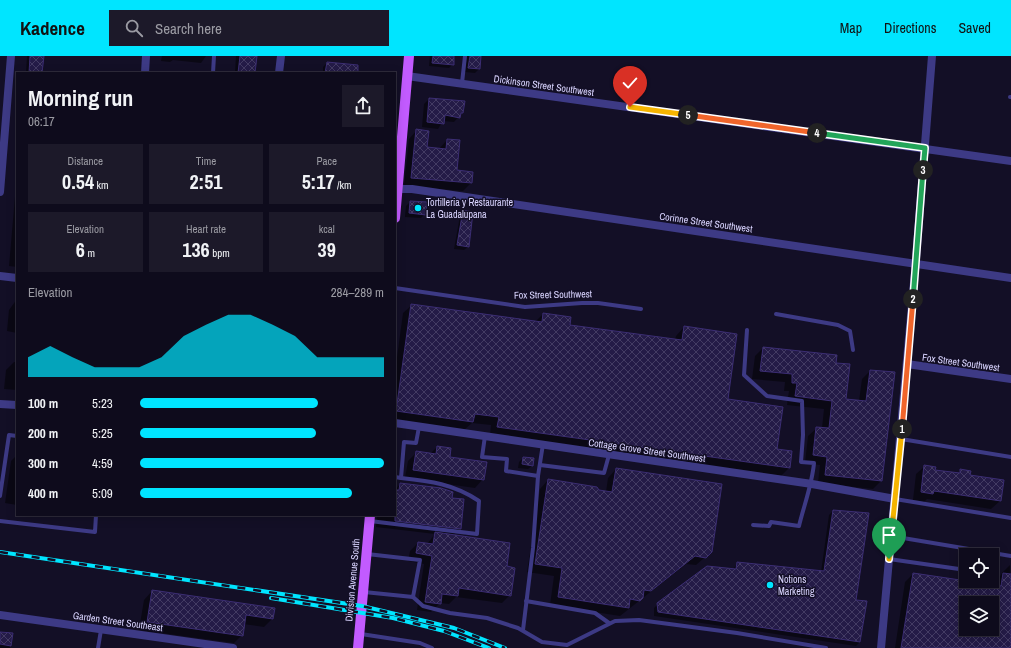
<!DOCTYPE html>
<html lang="en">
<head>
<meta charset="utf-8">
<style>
	:root { --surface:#0e0b1c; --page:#1c1929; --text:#f1f3f6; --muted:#9b9ba3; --line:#2e2b3b; --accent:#00e5ff }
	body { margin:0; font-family:"Archivo Narrow",sans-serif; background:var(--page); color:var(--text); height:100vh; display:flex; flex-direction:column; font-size:15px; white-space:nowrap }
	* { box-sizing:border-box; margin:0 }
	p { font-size:13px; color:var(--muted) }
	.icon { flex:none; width:22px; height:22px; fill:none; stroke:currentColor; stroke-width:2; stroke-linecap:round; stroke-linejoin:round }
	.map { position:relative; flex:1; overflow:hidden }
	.sheet { position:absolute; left:16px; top:16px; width:380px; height:444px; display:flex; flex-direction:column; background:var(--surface); border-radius:0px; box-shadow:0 2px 10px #0003,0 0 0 1px var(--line) }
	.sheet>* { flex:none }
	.fabs { position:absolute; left:959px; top:492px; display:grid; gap:8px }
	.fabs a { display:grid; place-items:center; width:40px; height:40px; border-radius:0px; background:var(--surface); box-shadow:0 2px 10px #0003,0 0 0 1px var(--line); font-size:20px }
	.pin { position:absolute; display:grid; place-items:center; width:34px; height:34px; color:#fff; margin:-41px -17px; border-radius:50% 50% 50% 0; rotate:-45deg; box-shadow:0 0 4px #0007 }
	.pin .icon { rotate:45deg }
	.km { position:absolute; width:20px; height:20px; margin:-10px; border-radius:50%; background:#222; color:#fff; font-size:11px; line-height:20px; text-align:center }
	.round { display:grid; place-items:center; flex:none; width:42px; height:42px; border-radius:0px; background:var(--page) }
	.summary { display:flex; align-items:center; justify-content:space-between; height:68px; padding:0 12px }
	h1 { font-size:22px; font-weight:700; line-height:30px }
	.figures { display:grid; grid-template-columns:repeat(3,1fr); gap:6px; height:68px; padding:4px 12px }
	.figures div { display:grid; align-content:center; border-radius:0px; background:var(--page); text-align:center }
	.figures b { font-size:20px; font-weight:700 }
	.figures small { font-size:11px; font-weight:400 }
	.figures p { font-size:11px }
	.chart { height:112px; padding:8px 12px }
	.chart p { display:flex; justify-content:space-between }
	.chart svg { width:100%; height:72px; margin-top:4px; fill:var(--accent); opacity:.7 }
	ul { padding:0 12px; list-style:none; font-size:13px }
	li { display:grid; grid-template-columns:64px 48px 1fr; align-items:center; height:30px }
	li i { height:10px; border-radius:5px; background:var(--accent) }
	header { display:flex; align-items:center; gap:24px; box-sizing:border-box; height:56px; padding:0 20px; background:var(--accent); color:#111 }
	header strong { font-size:19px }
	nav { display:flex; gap:22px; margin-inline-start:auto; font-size:14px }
	.search { width:280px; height:36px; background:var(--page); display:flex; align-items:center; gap:10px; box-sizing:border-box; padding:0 14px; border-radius:0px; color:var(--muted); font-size:15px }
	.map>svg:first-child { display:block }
	.shadow { fill:#0007; fill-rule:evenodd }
	.building { fill:url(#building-cross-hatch); stroke:#3b2d73; fill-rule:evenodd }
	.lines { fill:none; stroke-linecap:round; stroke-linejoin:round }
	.lane { stroke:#3d3a85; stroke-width:4 }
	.street { stroke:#3d3a85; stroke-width:8 }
	.primary { stroke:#c25bff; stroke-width:10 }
	.rail-casing { stroke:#00e5ff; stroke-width:4 }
	.rail { stroke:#130f26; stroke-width:2.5; stroke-dasharray:8; stroke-linecap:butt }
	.split-1-casing { stroke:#fff; stroke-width:8 }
	.split-2-casing { stroke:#fff; stroke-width:8 }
	.split-3-casing { stroke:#fff; stroke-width:8 }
	.split-4-casing { stroke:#fff; stroke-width:8 }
	.split-5-casing { stroke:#fff; stroke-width:8 }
	.split-6-casing { stroke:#fff; stroke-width:8 }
	.split-1 { stroke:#f5b400; stroke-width:5 }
	.split-2 { stroke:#f0652b; stroke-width:5 }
	.split-3 { stroke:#22a559; stroke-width:5 }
	.split-4 { stroke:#22a559; stroke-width:5 }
	.split-5 { stroke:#f0652b; stroke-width:5 }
	.split-6 { stroke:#f5b400; stroke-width:5 }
	.poi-dot { fill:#00e5ff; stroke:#130f26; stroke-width:1.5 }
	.labels { text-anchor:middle; stroke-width:3; stroke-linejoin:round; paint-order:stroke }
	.street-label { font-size:10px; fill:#d9d4ff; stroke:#130f26 }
	.poi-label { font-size:10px; fill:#d9d4ff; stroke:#130f26; text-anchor:start }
</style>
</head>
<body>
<header>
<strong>Kadence</strong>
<div class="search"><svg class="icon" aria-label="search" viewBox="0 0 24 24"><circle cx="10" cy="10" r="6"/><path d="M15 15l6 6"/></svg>Search here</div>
<nav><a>Map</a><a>Directions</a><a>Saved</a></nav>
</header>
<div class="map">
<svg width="1011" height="592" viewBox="0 0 1011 592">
	<defs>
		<pattern id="building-cross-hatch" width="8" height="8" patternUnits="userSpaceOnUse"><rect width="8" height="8" fill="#241b47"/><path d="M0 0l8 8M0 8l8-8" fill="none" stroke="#433b63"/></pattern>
	</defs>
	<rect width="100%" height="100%" fill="#130f26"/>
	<!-- shadow -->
	<g class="shadow">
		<path d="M27,0H43L41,16L47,17H26Z"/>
		<path d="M162,0H206L201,7L173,4L170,6L161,5Z"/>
		<path d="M236,0H256L255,17H235Z"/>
		<path d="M430,0H453V8L449,12L429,10Z"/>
		<path d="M467,0H480L479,13L475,17L465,16Z"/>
		<path d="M327,7L357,17H323V11Z"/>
		<path d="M429,43L462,57L454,66L443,65L438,73L422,71L424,48Z"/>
		<path d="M417,74L426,92L439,93L447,84L456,115L471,127L463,135L404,130L409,83Z"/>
		<path d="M17,118V211L9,210Z"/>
		<path d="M410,146L425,158L421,162L405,161L406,150Z"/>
		<path d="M464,156L468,191L464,194L454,193L460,160Z"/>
		<path d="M17,243V277L7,275L9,254Z"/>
		<path d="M412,249L535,266L543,258L569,269L675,284L676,280L684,271L727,344L776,394L789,412L781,420L490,379L491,369L472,367L464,374L395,364V316L403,257Z"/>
		<path d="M763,292L835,308L845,343L859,345L862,323L870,315L881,425L873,433L818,427L820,409L805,407L808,380L817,372H822L824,353L787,349L789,335H784L785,326L752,323L755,300Z"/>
		<path d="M14,306H17V334L4,333L6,314Z"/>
		<path d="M437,391L448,402L483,423L475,432L405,422L408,405L416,397L430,398Z"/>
		<path d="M17,399V449L5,447L11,405Z"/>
		<path d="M523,402L532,410L528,413L518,412L519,406Z"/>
		<path d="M925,410L934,415L957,418L961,414L969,420L1002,425L1000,445L991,453L927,443L924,446L913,444L916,418Z"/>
		<path d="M616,413L711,496L696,509L686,508L620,560L550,549L554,520L527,516L540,433L548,424L606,436L608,422Z"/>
		<path d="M400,428L451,443L460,472L453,480L505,511L510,539L502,547L456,541L449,548L440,547L431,556L417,554L424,508L408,505L410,495L418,487L427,488L435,478L376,471L377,459H395V434Z"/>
		<path d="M833,455L855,544L866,546L860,586L856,590L654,560V552L658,548L733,513L738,507L821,516L829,459Z"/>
		<path d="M1010,509L1011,592H895L905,526L913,518L995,530L1002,517ZM966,547H992V573H966Z"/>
		<path d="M152,535L272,563L264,571L243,568L242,579L234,587L139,574L144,544Z"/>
		<path d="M0,577L12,578L10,592H0Z"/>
	</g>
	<!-- building -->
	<g class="building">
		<path d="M30,0H44L42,17H29Z"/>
		<path d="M240,0H257L255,17H238Z"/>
		<path d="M433,0H454V9L432,7Z"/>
		<path d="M470,0H481L480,13L468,12Z"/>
		<path d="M327,6L358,9V17H325Z"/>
		<path d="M429,42L465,45L463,57H461L460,62L445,59L444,68L427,66Z"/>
		<path d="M416,73L429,75L427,91L446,93L447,83L460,84L457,114L473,116L472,127L411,122Z"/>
		<path d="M410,145L427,146L426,159L409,157Z"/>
		<path d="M463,154L473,156L469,191L457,189Z"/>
		<path d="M411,248L542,266L543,257L571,261L570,269L682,284L684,270L737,278L728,343L783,351L777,393L792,395L790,412L497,371L499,361L475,358L473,366L396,355Z"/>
		<path d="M763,291L837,299L836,307L850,308L846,343L866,345L870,314L895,316L882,425L825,419L827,401L813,399L816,371L829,372L832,345L795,340L797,327H792V318L760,315Z"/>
		<path d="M437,390L451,392L450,401L487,406L484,424L413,414L416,395L436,398Z"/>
		<path d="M523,401L534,402L533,410L522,408Z"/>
		<path d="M924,409L936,411L935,414L960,417V413L971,415L970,419L1004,424L1001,445L934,435L933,438L921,436Z"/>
		<path d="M616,412L722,428L712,496L706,502L695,500L651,535L644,534L643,542L640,545L630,543L629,552L558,541L562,512L535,508L548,423L597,431L599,434L612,436Z"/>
		<path d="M400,427L441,432L453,436L452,442L464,443L461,473L395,465V434H399Z"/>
		<path d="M833,454L869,457L856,544L867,545L860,586L658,556L657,547L707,510L736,513L737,506L824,515Z"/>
		<path d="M435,476L510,487L507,510L515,512L511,540L459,532L458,540L442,538L441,548L425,546L432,500L416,497L418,486L433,488Z"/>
		<path d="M913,517L1001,530L1003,517L1011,518V592H901ZM966,547H992V573H966Z"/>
		<path d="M152,534L275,552L273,563L246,559L243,580L147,566Z"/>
		<path d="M0,576L13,577L11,590L0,588Z"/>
	</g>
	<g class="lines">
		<!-- lane -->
		<g class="lane">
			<path d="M213,17L214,0"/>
			<path d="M462,27L465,0"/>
			<path d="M1010,41H1011"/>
			<path d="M395,232L525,251L582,247H598L641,253"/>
			<path d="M776,258L838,269L850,275L853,294"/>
			<path d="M747,274L744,319L767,340L802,345L803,379L801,406L814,407C812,429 804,449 799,470L771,466L769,470L753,469"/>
			<path d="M485,380L482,401L507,403L506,415L538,420L543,388"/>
			<path d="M901,383L1011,401"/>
			<path d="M540,409L604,417L609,399"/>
			<path d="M395,421L401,422L404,386L416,387L419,371"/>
			<path d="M0,440L9,379L17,380"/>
			<path d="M895,443L1011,462"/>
			<path d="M0,465L95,476L96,459"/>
			<path d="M370,465L477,478L479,445C454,428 430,425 401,422"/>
			<path d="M891,480L1011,500"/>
			<path d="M889,503L966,514"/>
			<path d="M364,536L413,541L420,504L367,498"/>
			<path d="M413,541L423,550L450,557L487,562L518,572L542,586L567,589L615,565L639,564L737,577L826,592"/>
			<path d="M526,545L595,557L609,567"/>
			<path d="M523,574L533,492L538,420"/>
			<path d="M361,578L420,587L432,592"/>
			<path d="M98,592L101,574"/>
		</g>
		<!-- street -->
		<g class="street">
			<path d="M145,17L146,0"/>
			<path d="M279,17L281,0"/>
			<path d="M407,20L1011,105"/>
			<path d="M397,133H412L1011,222"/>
			<path d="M0,136L11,0"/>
			<path d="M0,220L17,222"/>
			<path d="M907,308L1011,323"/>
			<path d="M0,348L17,349"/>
			<path d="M395,367L812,428L895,443"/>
			<path d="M0,559L233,592"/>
			<path d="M881,592L915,215L932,0"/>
		</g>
		<!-- primary -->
		<g class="primary">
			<path d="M395,162L409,0"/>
			<path d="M358,592L370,459"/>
		</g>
		<defs>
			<g id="rail">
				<path d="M0,496L362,550L454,572L505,592"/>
				<path d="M271,542L393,562L444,575L489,592"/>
			</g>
		</defs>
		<!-- rail casing -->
		<use href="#rail" class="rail-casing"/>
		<!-- rail -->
		<use href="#rail" class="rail"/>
	</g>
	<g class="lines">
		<defs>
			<path id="split-1" d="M889,503L902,373"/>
			<path id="split-2" d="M902,373L913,243"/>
			<path id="split-3" d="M913,243L923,114"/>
			<path id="split-4" d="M817,77L925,92L923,114"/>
			<path id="split-5" d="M688,59L817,77"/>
			<path id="split-6" d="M630,51L688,59"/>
		</defs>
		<!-- split-1 casing -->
		<use href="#split-1" class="split-1-casing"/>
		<!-- split-2 casing -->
		<use href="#split-2" class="split-2-casing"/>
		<!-- split-3 casing -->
		<use href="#split-3" class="split-3-casing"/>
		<!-- split-4 casing -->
		<use href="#split-4" class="split-4-casing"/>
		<!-- split-5 casing -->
		<use href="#split-5" class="split-5-casing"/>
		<!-- split-6 casing -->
		<use href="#split-6" class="split-6-casing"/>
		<!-- split-1 -->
		<use href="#split-1" class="split-1"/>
		<!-- split-2 -->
		<use href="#split-2" class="split-2"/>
		<!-- split-3 -->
		<use href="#split-3" class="split-3"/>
		<!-- split-4 -->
		<use href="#split-4" class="split-4"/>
		<!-- split-5 -->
		<use href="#split-5" class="split-5"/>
		<!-- split-6 -->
		<use href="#split-6" class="split-6"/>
	</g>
	<!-- markers -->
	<g class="poi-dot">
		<circle cx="418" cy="152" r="4"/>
		<circle cx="770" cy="529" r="4"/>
	</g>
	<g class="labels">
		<!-- street labels -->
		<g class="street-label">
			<text transform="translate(544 29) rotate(8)" y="4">Dickinson Street Southwest</text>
			<text transform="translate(706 166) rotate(8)" y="4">Corinne Street Southwest</text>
			<text transform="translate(553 238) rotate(-1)" y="4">Fox Street Southwest</text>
			<text transform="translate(961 306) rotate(8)" y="4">Fox Street Southwest</text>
			<text transform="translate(647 394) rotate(8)" y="4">Cottage Grove Street Southwest</text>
			<text transform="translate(352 524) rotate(-85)" y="4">Division Avenue South</text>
			<text transform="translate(118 565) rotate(8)" y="4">Garden Street Southeast</text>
		</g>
		<!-- poi labels -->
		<g class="poi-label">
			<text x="426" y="150">Tortilleria y Restaurante<tspan x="426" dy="12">La Guadalupana</tspan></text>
			<text x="778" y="527">Notions<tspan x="778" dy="12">Marketing</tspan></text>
		</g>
	</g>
</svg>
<div class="fabs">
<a><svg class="icon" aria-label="locate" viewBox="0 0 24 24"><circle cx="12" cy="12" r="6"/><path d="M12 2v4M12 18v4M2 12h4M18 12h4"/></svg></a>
<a><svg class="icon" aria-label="layers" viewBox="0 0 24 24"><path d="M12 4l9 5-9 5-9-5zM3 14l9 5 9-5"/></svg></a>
</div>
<div class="pin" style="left:889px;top:503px;background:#1e9e55"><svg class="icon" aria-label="arrive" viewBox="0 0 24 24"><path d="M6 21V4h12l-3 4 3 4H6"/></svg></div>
<div class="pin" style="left:630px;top:51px;background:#d93025"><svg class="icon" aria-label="check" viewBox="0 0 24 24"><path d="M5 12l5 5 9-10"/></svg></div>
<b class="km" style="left:902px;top:373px">1</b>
<b class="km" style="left:913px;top:243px">2</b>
<b class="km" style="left:923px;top:114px">3</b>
<b class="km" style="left:817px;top:77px">4</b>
<b class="km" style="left:688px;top:59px">5</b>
<section class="sheet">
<div class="summary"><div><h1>Morning run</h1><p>06:17</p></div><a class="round"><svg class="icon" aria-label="share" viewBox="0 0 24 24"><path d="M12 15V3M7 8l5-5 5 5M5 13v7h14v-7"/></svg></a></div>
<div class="figures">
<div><p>Distance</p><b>0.54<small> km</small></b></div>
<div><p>Time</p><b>2:51</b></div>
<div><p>Pace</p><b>5:17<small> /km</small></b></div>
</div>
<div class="figures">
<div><p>Elevation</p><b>6<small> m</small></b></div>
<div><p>Heart rate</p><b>136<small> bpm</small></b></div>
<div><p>kcal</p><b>39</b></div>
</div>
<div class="chart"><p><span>Elevation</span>284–289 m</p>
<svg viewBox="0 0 160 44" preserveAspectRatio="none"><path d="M0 44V32L10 25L20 32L30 38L40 38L50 38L60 32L70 19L80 12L90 6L100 6L110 12L120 19L130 32L140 32L150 32L160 32V44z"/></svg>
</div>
<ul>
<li><b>100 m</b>5:23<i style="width:73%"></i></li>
<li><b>200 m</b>5:25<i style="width:72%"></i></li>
<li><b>300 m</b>4:59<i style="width:100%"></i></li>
<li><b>400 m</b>5:09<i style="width:87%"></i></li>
</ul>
</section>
</div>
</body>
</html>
